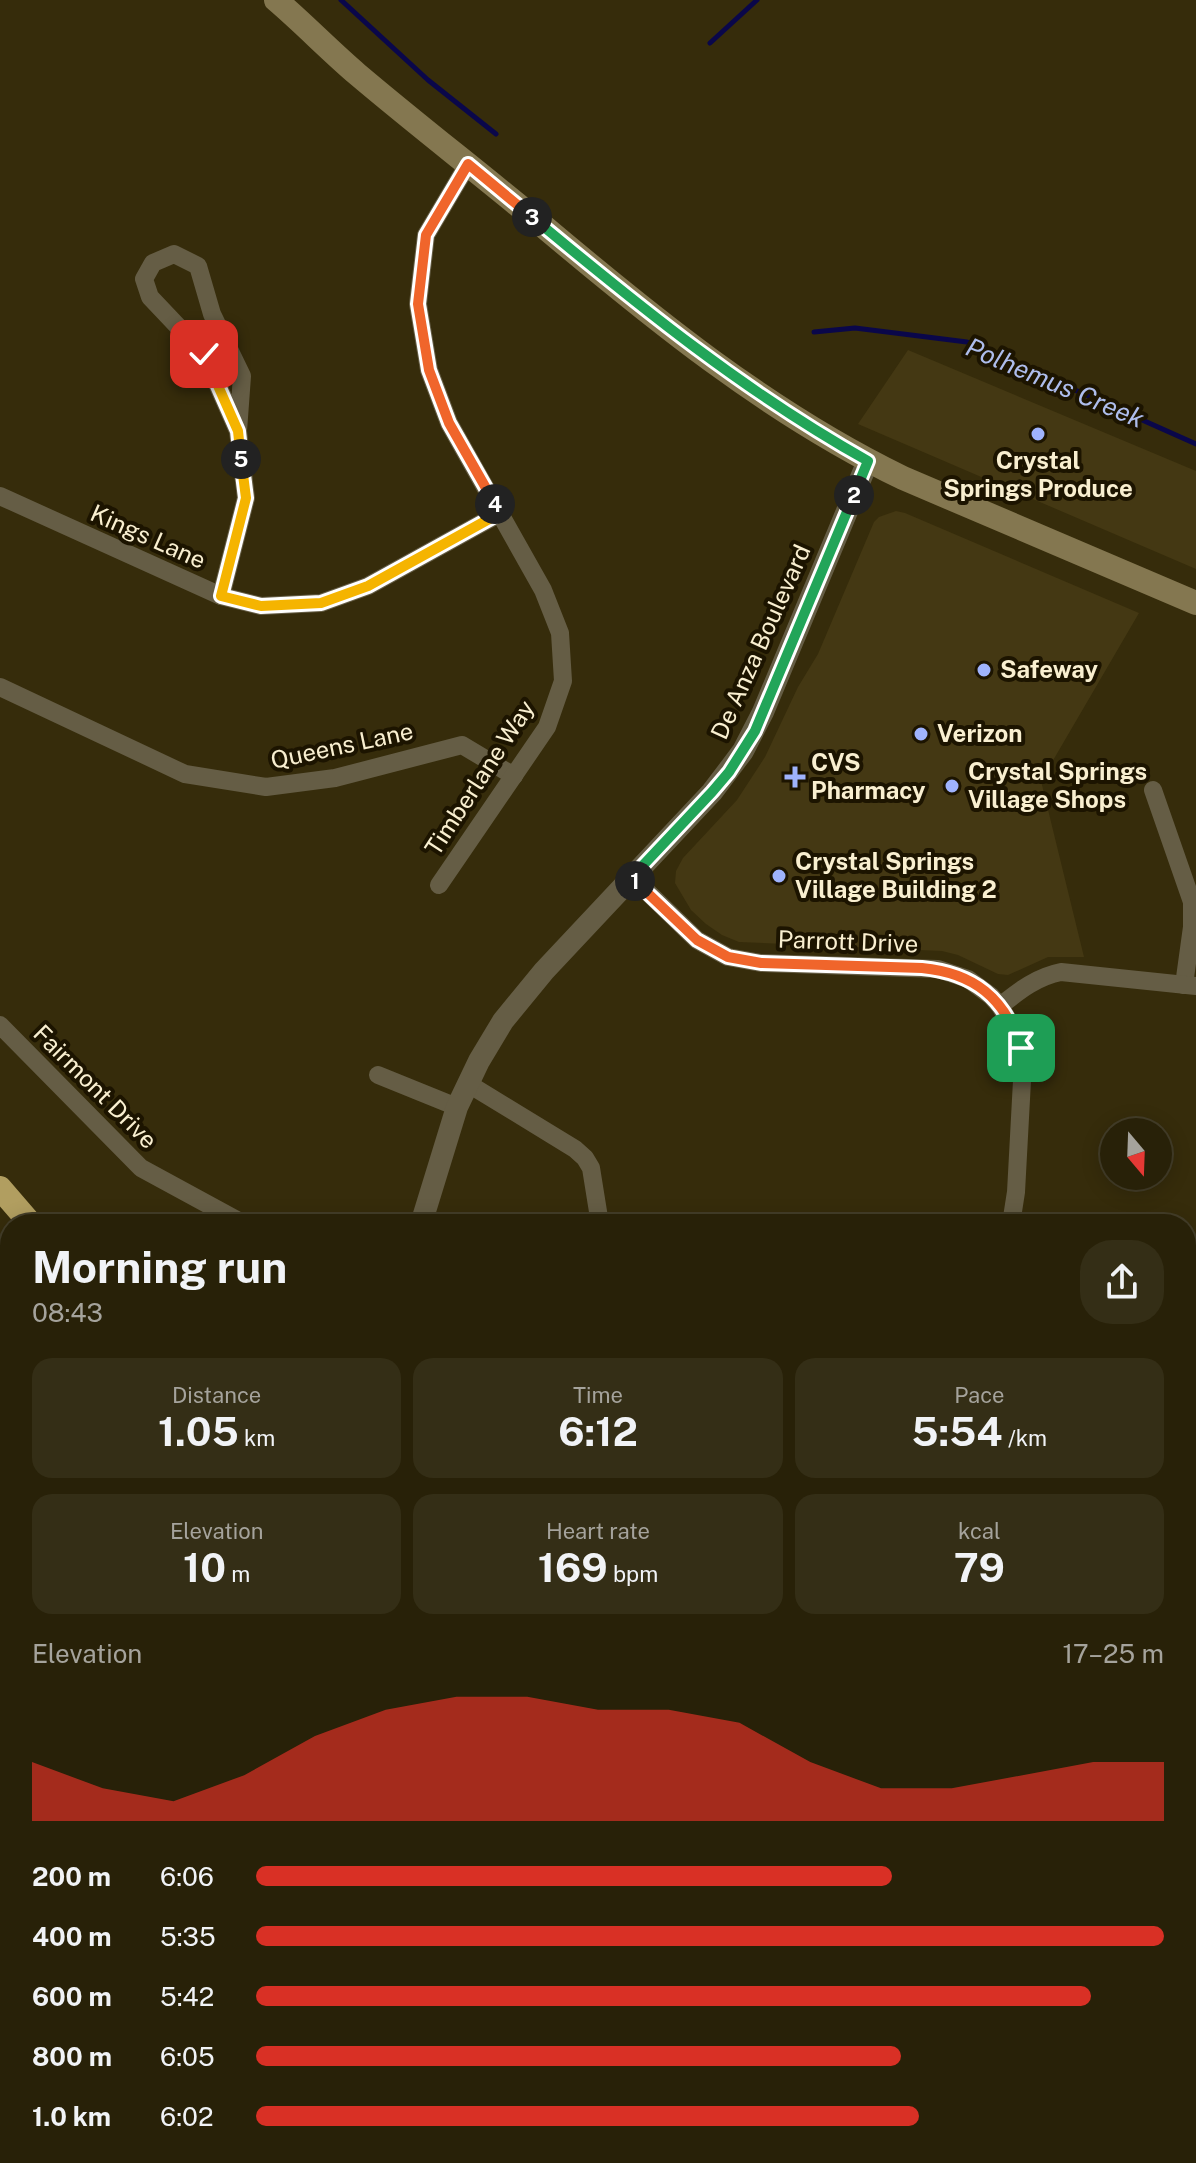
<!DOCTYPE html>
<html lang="en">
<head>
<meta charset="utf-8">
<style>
	:root { --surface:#282108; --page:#342e16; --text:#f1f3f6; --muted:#a5a39c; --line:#443e29; --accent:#d93025 }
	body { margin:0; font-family:"Public Sans",sans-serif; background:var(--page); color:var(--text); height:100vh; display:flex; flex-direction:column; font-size:30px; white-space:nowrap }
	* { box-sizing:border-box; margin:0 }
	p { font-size:26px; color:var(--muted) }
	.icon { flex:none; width:44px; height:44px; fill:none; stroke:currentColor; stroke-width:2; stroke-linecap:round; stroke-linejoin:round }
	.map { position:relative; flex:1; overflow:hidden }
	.drawer { position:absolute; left:0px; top:1214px; width:1196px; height:950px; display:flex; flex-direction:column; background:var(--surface); border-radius:32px 32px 0 0; box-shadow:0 4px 20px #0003,0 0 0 2px var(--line) }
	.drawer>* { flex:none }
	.needle { width:52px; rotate:161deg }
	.controls { position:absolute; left:1100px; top:1118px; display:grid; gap:16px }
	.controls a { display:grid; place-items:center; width:72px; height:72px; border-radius:50%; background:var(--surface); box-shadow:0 4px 20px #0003,0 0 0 2px var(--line); font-size:40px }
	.pin { position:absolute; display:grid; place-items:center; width:68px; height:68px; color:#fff; margin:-34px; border-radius:16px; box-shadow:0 4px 12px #0006 }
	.km { position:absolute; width:40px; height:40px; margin:-20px; border-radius:50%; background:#222; color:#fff; font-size:22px; line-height:40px; text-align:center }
	.round { display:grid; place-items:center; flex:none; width:84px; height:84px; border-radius:32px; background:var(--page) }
	.summary { display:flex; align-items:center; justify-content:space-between; height:136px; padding:0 32px }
	h1 { font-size:44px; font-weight:700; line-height:60px }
	.figures { display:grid; grid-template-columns:repeat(3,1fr); gap:12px; height:136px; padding:8px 32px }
	.figures div { display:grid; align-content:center; border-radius:20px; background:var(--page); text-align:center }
	.figures b { font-size:40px; font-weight:700 }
	.figures small { font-size:22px; font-weight:400 }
	.figures p { font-size:22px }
	.chart { height:224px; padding:16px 32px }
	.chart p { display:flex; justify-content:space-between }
	.chart svg { width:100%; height:144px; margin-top:8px; fill:var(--accent); opacity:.7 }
	ul { padding:0 32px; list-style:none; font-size:26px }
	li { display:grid; grid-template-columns:128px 96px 1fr; align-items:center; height:60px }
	li i { height:20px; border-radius:10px; background:var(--accent) }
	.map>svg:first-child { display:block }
	.built { fill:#443813 }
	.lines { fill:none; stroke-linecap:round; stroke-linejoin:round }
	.stream { stroke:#0a074a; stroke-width:5 }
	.minor { stroke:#655d45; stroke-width:18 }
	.tertiary { stroke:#655d45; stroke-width:22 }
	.secondary { stroke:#847750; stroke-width:24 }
	.motorway { stroke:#b19e60; stroke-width:24 }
	.split-1-casing { stroke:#fff; stroke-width:16 }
	.split-2-casing { stroke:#fff; stroke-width:16 }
	.split-3-casing { stroke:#fff; stroke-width:16 }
	.split-4-casing { stroke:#fff; stroke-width:16 }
	.split-5-casing { stroke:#fff; stroke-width:16 }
	.split-6-casing { stroke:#fff; stroke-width:16 }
	.split-1 { stroke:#f0652b; stroke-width:10 }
	.split-2 { stroke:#22a559; stroke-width:10 }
	.split-3 { stroke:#22a559; stroke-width:10 }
	.split-4 { stroke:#f0652b; stroke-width:10 }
	.split-5 { stroke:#f5b400; stroke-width:10 }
	.split-6 { stroke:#f5b400; stroke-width:10 }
	.poi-dot { fill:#9fb3fd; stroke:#1c1400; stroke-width:3 }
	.labels { text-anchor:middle; stroke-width:8; stroke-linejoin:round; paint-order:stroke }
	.poi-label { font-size:24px; font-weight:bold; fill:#f9efd0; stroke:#1c1400; text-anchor:start }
	.street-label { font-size:24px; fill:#f9efd0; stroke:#1c1400 }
	.water-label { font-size:26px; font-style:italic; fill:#aebdec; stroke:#1c1400 }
</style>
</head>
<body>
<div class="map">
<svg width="1196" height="2163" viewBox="0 0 1196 2163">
	<rect width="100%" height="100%" fill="#362c0b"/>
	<!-- built -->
	<g class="built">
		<path d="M908,350L1196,471V569L858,424Z"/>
		<path d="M896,511L905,513L1139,613L1041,781L1084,957H1048L1008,975L998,974L958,955L942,951L739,942L722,935L706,924L691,910L675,883L676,871L683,858L737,800L765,757L798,687L818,654L874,522L879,517Z"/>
	</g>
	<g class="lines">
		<!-- stream -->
		<g class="stream">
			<path d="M341,0L428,80L496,134"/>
			<path d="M710,43L757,0"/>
			<path d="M814,332L855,328L967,342L1196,444"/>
		</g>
		<!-- minor -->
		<g class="minor">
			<path d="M0,496L221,596L261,606L321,603L368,586L500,513"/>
			<path d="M221,596L246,498L238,431L242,376L212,314L198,266L174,254L153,263L144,279L150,297L204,354L238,431"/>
			<path d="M0,687L185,774L266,787L335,778L462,745L514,776"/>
			<path d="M1153,790L1192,902V927L1184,985"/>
			<path d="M632,877L697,940L728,957L761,963L938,969L968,979L991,996L1000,1006L1016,1034L1023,1062L1016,1192L1011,1224"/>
			<path d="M439,885L547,727L563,681L560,633L543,590L449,423L429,370L418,304L426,235L468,164"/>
			<path d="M1000,1006C1019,991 1036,977 1061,972L1196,986"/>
			<path d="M0,1025L141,1168L244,1224"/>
			<path d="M378,1075L457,1107"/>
			<path d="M467,1083L575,1149L585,1158L591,1168L600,1224"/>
			<path d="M1186,1294L1196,1262"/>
			<path d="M1186,1387L1196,1403"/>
			<path d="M1186,1484L1196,1475"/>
			<path d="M1186,1850L1196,1857"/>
			<path d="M0,1966L2,1971"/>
			<path d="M519,2154L524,2163"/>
			<path d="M713,2154L718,2163"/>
			<path d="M1056,2154L1059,2163"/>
		</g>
		<!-- tertiary -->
		<g class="tertiary">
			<path d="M421,1224L457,1107L479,1061L503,1021L544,971L712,792L743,751L763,712L868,461"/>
			<path d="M0,1543L10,1538"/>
		</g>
		<!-- secondary -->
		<path class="secondary" d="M276,0C304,24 329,50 357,74C416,124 477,171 536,220C651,317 767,412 903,478L1196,603"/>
		<!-- motorway -->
		<g class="motorway">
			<path d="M0,1188L31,1224"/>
			<path d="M0,1283L10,1297"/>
			<path d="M0,1339L10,1354"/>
			<path d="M0,1472L5,1504L0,1525"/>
			<path d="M0,1567H10"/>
			<path d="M254,2154V2163"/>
			<path d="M277,2154L278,2163"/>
			<path d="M309,2154L310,2163"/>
		</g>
	</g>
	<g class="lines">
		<defs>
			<path id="split-1" d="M635,881L697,940L728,957L761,963L922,968C974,973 1005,998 1021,1048"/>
			<path id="split-2" d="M635,881L632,877L712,792L729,772L755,731L854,495"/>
			<path id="split-3" d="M532,217C640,307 745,392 868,461L854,495"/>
			<path id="split-4" d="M495,504L449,423L429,370L418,304L426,235L468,164L532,217"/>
			<path id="split-5" d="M241,459L246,498L221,596L261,606L321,603L368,586L500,513L495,504"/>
			<path id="split-6" d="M204,354L238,431L241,459"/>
		</defs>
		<!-- split-1 casing -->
		<use href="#split-1" class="split-1-casing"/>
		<!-- split-2 casing -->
		<use href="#split-2" class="split-2-casing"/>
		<!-- split-3 casing -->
		<use href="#split-3" class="split-3-casing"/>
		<!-- split-4 casing -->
		<use href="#split-4" class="split-4-casing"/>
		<!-- split-5 casing -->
		<use href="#split-5" class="split-5-casing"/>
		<!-- split-6 casing -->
		<use href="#split-6" class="split-6-casing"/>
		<!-- split-1 -->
		<use href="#split-1" class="split-1"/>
		<!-- split-2 -->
		<use href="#split-2" class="split-2"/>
		<!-- split-3 -->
		<use href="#split-3" class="split-3"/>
		<!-- split-4 -->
		<use href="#split-4" class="split-4"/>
		<!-- split-5 -->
		<use href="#split-5" class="split-5"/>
		<!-- split-6 -->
		<use href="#split-6" class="split-6"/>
	</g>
	<!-- markers -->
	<g class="poi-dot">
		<circle cx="1038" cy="434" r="8"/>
		<circle cx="984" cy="670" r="8"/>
		<circle cx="921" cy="734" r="8"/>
		<path d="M791 765h8v8h8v8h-8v8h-8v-8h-8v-8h8z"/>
		<circle cx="952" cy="786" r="8"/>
		<circle cx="779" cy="876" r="8"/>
	</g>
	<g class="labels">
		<!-- poi labels -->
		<g class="poi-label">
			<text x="1038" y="469" text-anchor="middle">Crystal<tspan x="1038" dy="28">Springs Produce</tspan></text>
			<text x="1000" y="678">Safeway</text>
			<text x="937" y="742">Verizon</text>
			<text x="811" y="771">CVS<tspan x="811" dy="28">Pharmacy</tspan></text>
			<text x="968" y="780">Crystal Springs<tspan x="968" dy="28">Village Shops</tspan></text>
			<text x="795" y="870">Crystal Springs<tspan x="795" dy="28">Village Building 2</tspan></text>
		</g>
		<!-- street labels -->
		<g class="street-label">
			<text transform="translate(148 537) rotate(24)" y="8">Kings Lane</text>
			<text transform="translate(761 642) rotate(-66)" y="8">De Anza Boulevard</text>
			<text transform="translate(342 746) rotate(-12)" y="8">Queens Lane</text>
			<text transform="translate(480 778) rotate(-57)" y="8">Timberlane Way</text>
			<text transform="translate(848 942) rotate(2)" y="8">Parrott Drive</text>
			<text transform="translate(95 1087) rotate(45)" y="8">Fairmont Drive</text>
		</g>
		<!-- water labels -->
		<g class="water-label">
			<text transform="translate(1055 383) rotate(23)" y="9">Polhemus Creek</text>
		</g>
	</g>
</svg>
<div class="controls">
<a><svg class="needle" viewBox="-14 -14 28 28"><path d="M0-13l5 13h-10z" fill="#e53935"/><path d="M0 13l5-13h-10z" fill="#a5a39c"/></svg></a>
</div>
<div class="pin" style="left:1021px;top:1048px;background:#1e9e55"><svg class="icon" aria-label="arrive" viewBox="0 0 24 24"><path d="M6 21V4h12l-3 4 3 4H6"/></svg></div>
<div class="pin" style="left:204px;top:354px;background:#d93025"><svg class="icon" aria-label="check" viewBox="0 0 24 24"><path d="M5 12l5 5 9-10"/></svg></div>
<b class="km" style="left:635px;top:881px">1</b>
<b class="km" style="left:854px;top:495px">2</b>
<b class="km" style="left:532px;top:217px">3</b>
<b class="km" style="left:495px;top:504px">4</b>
<b class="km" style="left:241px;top:459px">5</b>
<section class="drawer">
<div class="summary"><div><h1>Morning run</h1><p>08:43</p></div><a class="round"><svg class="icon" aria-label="share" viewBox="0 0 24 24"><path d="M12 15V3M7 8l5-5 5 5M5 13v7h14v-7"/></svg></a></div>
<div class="figures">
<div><p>Distance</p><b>1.05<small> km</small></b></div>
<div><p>Time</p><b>6:12</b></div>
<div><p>Pace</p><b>5:54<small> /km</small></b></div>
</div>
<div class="figures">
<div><p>Elevation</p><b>10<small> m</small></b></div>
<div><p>Heart rate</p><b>169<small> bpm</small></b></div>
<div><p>kcal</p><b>79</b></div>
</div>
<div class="chart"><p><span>Elevation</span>17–25 m</p>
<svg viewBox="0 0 160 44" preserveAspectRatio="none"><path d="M0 44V26L10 34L20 38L30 30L40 18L50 10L60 6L70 6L80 10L90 10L100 14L110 26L120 34L130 34L140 30L150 26L160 26V44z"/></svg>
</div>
<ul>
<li><b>200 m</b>6:06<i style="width:70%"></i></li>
<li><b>400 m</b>5:35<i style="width:100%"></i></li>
<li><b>600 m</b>5:42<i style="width:92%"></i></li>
<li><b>800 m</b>6:05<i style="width:71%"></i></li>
<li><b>1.0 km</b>6:02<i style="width:73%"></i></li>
</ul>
</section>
</div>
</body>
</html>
